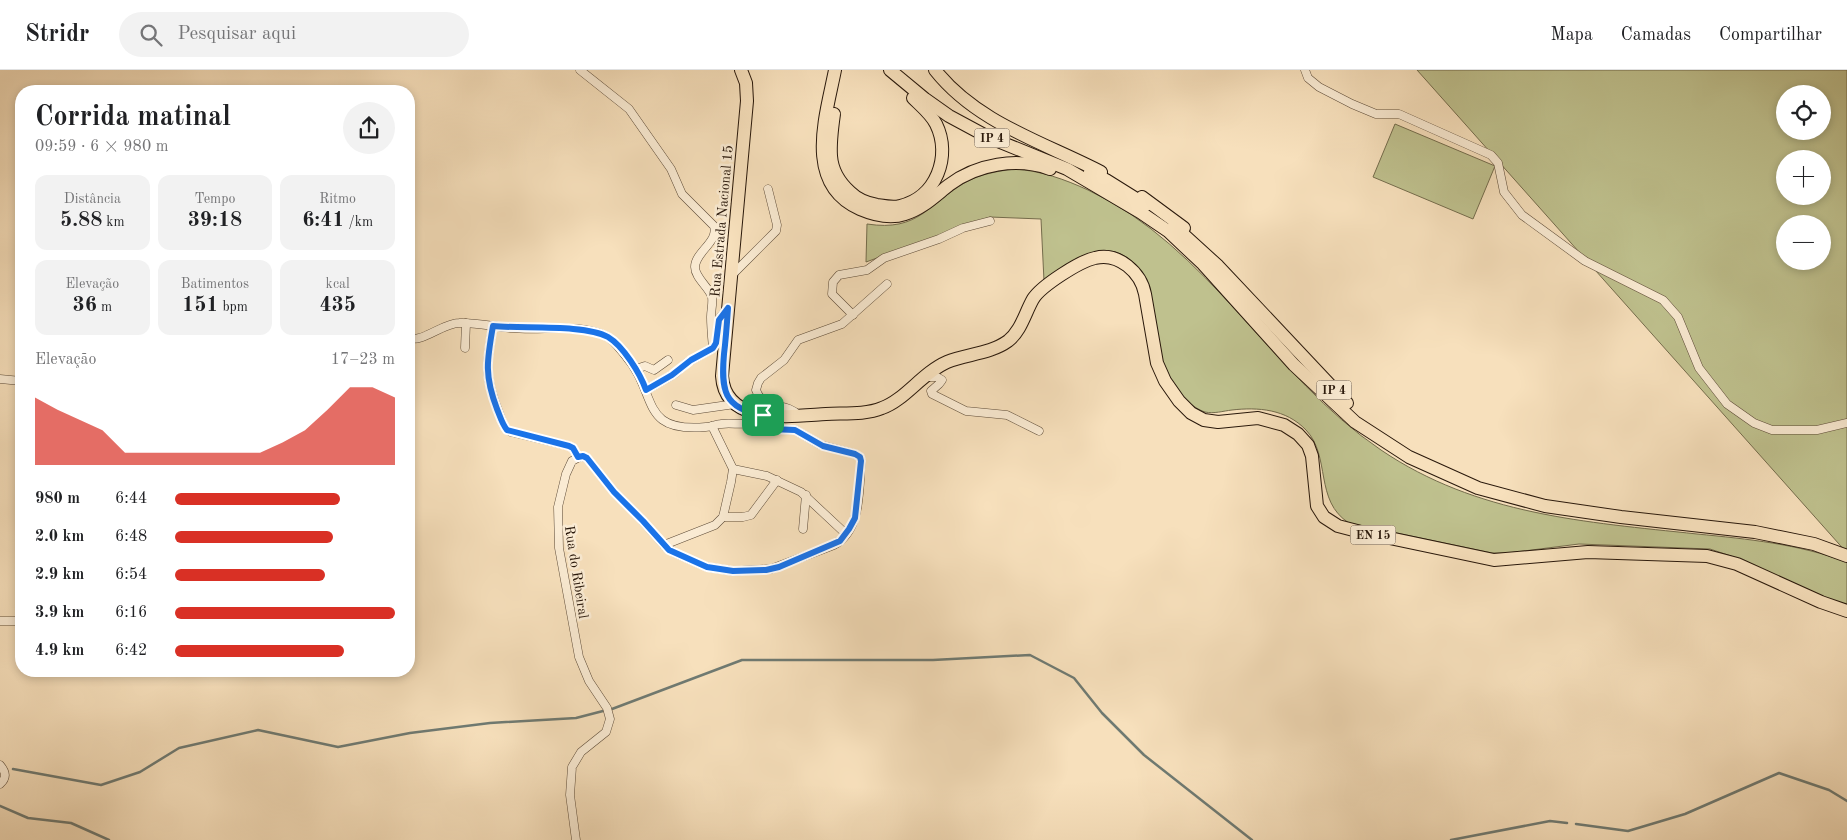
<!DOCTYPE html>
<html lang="pt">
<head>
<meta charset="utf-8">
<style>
	:root { --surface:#fff; --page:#f2f2f2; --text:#202124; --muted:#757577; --line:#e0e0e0; --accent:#d93025 }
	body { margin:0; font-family:"Old Standard TT",serif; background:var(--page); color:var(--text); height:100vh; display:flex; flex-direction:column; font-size:19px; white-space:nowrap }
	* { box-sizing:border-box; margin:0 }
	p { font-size:16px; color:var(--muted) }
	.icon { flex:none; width:28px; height:28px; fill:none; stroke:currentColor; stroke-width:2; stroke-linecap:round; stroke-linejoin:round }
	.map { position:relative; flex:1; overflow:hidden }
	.side { position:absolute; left:15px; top:15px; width:400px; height:592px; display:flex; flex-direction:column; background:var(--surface); border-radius:20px; box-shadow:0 2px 8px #0003 }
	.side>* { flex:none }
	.controls { position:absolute; left:1776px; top:15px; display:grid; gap:10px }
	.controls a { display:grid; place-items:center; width:55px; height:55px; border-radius:50%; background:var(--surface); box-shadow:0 2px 8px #0003; font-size:25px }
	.pin { position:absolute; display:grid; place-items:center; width:42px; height:42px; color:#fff; margin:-21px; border-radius:10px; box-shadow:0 2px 8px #0006 }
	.round { display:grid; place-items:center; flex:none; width:52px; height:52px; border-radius:26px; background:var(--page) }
	.overview { display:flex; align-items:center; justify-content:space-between; height:85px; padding:0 20px }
	h1 { font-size:28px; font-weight:700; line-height:38px }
	.figures { display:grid; grid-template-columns:repeat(3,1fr); gap:8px; height:85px; padding:5px 20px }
	.figures div { display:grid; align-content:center; border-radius:12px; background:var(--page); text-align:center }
	.figures b { font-size:21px; font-weight:700 }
	.figures small { font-size:14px; font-weight:400 }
	.figures p { font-size:14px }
	.chart { height:140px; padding:10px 20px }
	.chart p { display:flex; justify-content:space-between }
	.chart svg { width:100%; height:90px; margin-top:5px; fill:var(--accent); opacity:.7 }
	ul { padding:0 20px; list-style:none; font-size:16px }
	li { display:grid; grid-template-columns:80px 60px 1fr; align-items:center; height:38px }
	li i { height:12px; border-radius:6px; background:var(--accent) }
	header { display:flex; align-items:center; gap:30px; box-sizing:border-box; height:70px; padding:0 25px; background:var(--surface); border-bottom:1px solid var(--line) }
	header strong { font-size:24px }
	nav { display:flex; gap:28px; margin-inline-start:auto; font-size:18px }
	.search { width:350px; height:45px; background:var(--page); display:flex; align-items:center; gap:12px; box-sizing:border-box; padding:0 18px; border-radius:28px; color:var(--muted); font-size:19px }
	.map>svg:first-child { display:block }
	.green { fill:#bfc18e; stroke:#746c4c; fill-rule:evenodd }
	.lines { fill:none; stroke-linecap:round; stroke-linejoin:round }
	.stream { stroke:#6f7a72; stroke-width:2.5 }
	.minor-casing { stroke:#5c4a37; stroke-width:9 }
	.primary-casing { stroke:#29180b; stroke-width:14 }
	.trunk-casing { stroke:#29180b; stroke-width:14 }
	.minor { stroke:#faebd3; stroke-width:8 }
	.primary { stroke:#f7e0bc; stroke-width:12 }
	.trunk { stroke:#f7e0bc; stroke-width:12 }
	.route-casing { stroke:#fff; stroke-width:10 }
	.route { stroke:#1a73e8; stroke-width:6 }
	.labels { text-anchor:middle; stroke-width:5; stroke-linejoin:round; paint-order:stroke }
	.shield { fill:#faebd3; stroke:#685747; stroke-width:1 }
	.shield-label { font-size:12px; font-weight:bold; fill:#29180b }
	.street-label { font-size:14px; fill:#29180b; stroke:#faebd3 }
</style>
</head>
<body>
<header>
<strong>Stridr</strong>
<div class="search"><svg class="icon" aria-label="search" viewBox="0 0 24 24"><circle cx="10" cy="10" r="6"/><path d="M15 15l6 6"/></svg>Pesquisar aqui</div>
<nav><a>Mapa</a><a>Camadas</a><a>Compartilhar</a></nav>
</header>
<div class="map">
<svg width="1847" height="770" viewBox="0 0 1847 770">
	<rect width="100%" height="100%" fill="#f7e0bc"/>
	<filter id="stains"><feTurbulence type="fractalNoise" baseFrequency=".004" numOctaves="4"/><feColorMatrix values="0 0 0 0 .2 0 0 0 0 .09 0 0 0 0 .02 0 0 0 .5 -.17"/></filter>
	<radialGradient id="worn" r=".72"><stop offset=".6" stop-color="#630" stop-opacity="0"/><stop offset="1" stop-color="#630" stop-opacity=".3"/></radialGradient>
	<!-- green -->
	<g class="green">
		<path d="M1417,0H1847V483ZM1785,24H1822V61H1785ZM1785,89H1822V126H1785ZM1785,154H1822V191H1785Z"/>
		<path d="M1395,54L1495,96L1473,149L1373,107Z"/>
		<path d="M1015,99C1041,101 1064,109 1088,120C1210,177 1271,306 1381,380C1477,445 1585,452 1697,464C1748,469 1798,474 1847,492V536L1828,530L1731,486L1710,479L1579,474L1508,483H1492L1349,453C1314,431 1331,386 1306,360C1286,339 1258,337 1232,340C1223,341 1214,344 1205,342C1189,337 1173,317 1166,303C1161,293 1159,280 1156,270C1148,244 1141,219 1134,193C1102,164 1073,193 1044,211L1041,149L990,147L866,192L867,154C919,162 928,134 966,112C981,104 998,101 1015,99Z"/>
	</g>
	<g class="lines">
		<!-- stream -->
		<g class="stream">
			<path d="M612,639L742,590H933L1030,585L1074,608L1102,643L1144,685L1252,770"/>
			<path d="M13,699L101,715L140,702L179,678L258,660L338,677L410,663L490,653L576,648L603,641"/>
			<path d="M0,736L28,748L71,753L109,770"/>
			<path d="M1576,754L1628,761L1685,744L1779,703L1829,720L1847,731"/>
			<path d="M1451,770L1550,751L1567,753"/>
		</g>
		<defs>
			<g id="minor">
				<path d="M580,0L629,39L671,99L682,124L714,156C719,172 695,182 695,197C695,208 709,217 712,227C713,234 711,240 711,247C711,257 712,267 713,278"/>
				<path d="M1305,0L1308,8L1319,17L1352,34L1376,44H1399L1491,85L1498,93L1504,122L1522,145L1585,191L1663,230L1678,247L1699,298L1727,334L1754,353L1772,360H1817L1847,353"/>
				<path d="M732,205L776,161L777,155L768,119"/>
				<path d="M853,245L832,224L833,212L839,205L867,200L884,188L939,169L963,158L990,151"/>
				<path d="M493,256C486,295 484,305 499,343C502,351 503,358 511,362L569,376L573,378L578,387"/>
				<path d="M409,268C422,273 443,253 459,253C476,252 494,257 512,258C542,261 578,253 606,266C614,270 619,278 625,285C659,324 638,363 706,357C711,357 716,354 721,354C733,352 748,357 758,350"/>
				<path d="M465,278L466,253"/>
				<path d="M636,299L645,296L654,300L668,290"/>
				<path d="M926,307H937L942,310L939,314L931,321L932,324L966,341L1007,345L1039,361"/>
				<path d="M0,309L21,311"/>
				<path d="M646,320L674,304L688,292L713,278L716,273L719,249L727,239"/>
				<path d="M676,335L693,340L735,334"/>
				<path d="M800,346C784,330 764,342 756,320L758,313L761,308L784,290L798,270L842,254L887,214"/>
				<path d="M733,399L767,406L801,422L846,464"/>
				<path d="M723,447H743L751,445L777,410"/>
				<path d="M803,459L806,425"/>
				<path d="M664,475L715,455L723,447L731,412L733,399L712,356"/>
				<path d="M0,551H21"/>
				<path d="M0,695C6,702 7,708 0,714"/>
				<path d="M576,770L570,725L572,697L581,682L606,662L610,649L607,638L589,611L579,587L559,478L558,437L566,404L572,391L581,386L587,388L614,422L640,448L666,477L675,483L707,497L733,501L771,499L834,475C862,461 859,417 861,391L860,387L855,384L821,375L795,360L771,359L756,352"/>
			</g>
			<path id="primary" d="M741,0L746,13L747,31L722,306C725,356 791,346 826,344C844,343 865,345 882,338C905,330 922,303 947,292C966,284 990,284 1008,271C1021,261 1025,243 1033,229C1041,216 1080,191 1095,188C1119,182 1141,203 1145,224L1157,293L1165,311L1179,331L1191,343L1204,350L1218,352L1258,348L1284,355L1298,364L1308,375L1312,386L1317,436L1324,447L1338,456L1361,462L1494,490L1588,482L1707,486L1737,494L1821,532L1847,541"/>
			<g id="trunk">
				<path d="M835,0C826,46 803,114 860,139C874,145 890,149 905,144C922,139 935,126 949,115C977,94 1017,87 1050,99"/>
				<path d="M890,0L925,29L949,46L988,67L1067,99L1140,142L1168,161L1203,194L1294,295L1355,352L1409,387L1478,418L1545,436L1621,447L1755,462L1814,474L1847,486"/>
				<path d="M935,0C977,53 1043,72 1101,102"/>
				<path d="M834,44C832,58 830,72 831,86C832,100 840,113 850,122C858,130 866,133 877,135C884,136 893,138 900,136C936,128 952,86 936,54C931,44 921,36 913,28"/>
				<path d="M1090,102L1106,110L1146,135"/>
				<path d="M1142,127L1184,158"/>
				<path d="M1174,156L1218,196L1347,333"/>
			</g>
		</defs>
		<!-- minor casing -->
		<use href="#minor" class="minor-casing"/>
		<!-- primary casing -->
		<use href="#primary" class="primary-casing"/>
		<!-- trunk casing -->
		<use href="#trunk" class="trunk-casing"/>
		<!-- minor -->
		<use href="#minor" class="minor"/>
		<!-- primary -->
		<use href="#primary" class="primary"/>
		<!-- trunk -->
		<use href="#trunk" class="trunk"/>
	</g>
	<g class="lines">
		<defs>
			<path id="route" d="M728,238C727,253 726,268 724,284C721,319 723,339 763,345L756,352L771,359L795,360L823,376L855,384L860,387L861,391L855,448L849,459L840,471L779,497L766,500L733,501L707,497L669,480L643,451L614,422L587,388L583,386L578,387L573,378L569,376L507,360C502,354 500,346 497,339C484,305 487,290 493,256C522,259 585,254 608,267C623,276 640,303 646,320L672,305L691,290L713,278L716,273L719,250Z"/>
		</defs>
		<!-- route casing -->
		<use href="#route" class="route-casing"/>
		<!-- route -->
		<use href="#route" class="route"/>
	</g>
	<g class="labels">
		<!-- shield labels -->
		<g class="shield">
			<rect x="974.5" y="58.5" width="35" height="19" rx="4"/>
			<rect x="1316.5" y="310.5" width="35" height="19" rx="4"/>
			<rect x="1350.5" y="455.5" width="45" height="19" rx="4"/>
		</g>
		<g class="shield-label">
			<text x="992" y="72">IP 4</text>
			<text x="1334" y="324">IP 4</text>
			<text x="1373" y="469">EN 15</text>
		</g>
		<!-- street labels -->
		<g class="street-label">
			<text transform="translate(721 151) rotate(-85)" y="5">Rua Estrada Nacional 15</text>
			<text transform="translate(577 502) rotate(81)" y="5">Rua do Ribeiral</text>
		</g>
	</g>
	<rect width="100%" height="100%" filter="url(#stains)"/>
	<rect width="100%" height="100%" fill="url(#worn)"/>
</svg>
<div class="controls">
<a><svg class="icon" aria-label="locate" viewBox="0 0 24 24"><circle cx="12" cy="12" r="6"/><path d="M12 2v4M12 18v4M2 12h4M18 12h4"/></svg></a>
<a>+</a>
<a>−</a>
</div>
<div class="pin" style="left:763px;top:345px;background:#1e9e55"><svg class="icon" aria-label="arrive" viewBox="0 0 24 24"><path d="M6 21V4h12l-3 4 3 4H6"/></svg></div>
<section class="side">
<div class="overview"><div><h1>Corrida matinal</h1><p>09:59 · 6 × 980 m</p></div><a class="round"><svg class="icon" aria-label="share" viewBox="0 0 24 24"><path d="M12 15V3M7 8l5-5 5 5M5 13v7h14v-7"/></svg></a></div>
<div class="figures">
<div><p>Distância</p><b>5.88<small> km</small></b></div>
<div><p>Tempo</p><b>39:18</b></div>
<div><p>Ritmo</p><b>6:41<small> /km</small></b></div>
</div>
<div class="figures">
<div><p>Elevação</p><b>36<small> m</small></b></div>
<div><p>Batimentos</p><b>151<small> bpm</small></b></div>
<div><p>kcal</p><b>435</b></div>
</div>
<div class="chart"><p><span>Elevação</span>17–23 m</p>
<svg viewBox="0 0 160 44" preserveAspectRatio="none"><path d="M0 44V11L10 17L20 22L30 27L40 38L50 38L60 38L70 38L80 38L90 38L100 38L110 33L120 27L130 17L140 6L150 6L160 11V44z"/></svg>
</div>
<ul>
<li><b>980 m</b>6:44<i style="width:75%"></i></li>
<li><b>2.0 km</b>6:48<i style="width:72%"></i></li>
<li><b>2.9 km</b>6:54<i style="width:68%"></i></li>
<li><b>3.9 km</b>6:16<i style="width:100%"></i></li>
<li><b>4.9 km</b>6:42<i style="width:77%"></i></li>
</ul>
</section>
</div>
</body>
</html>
